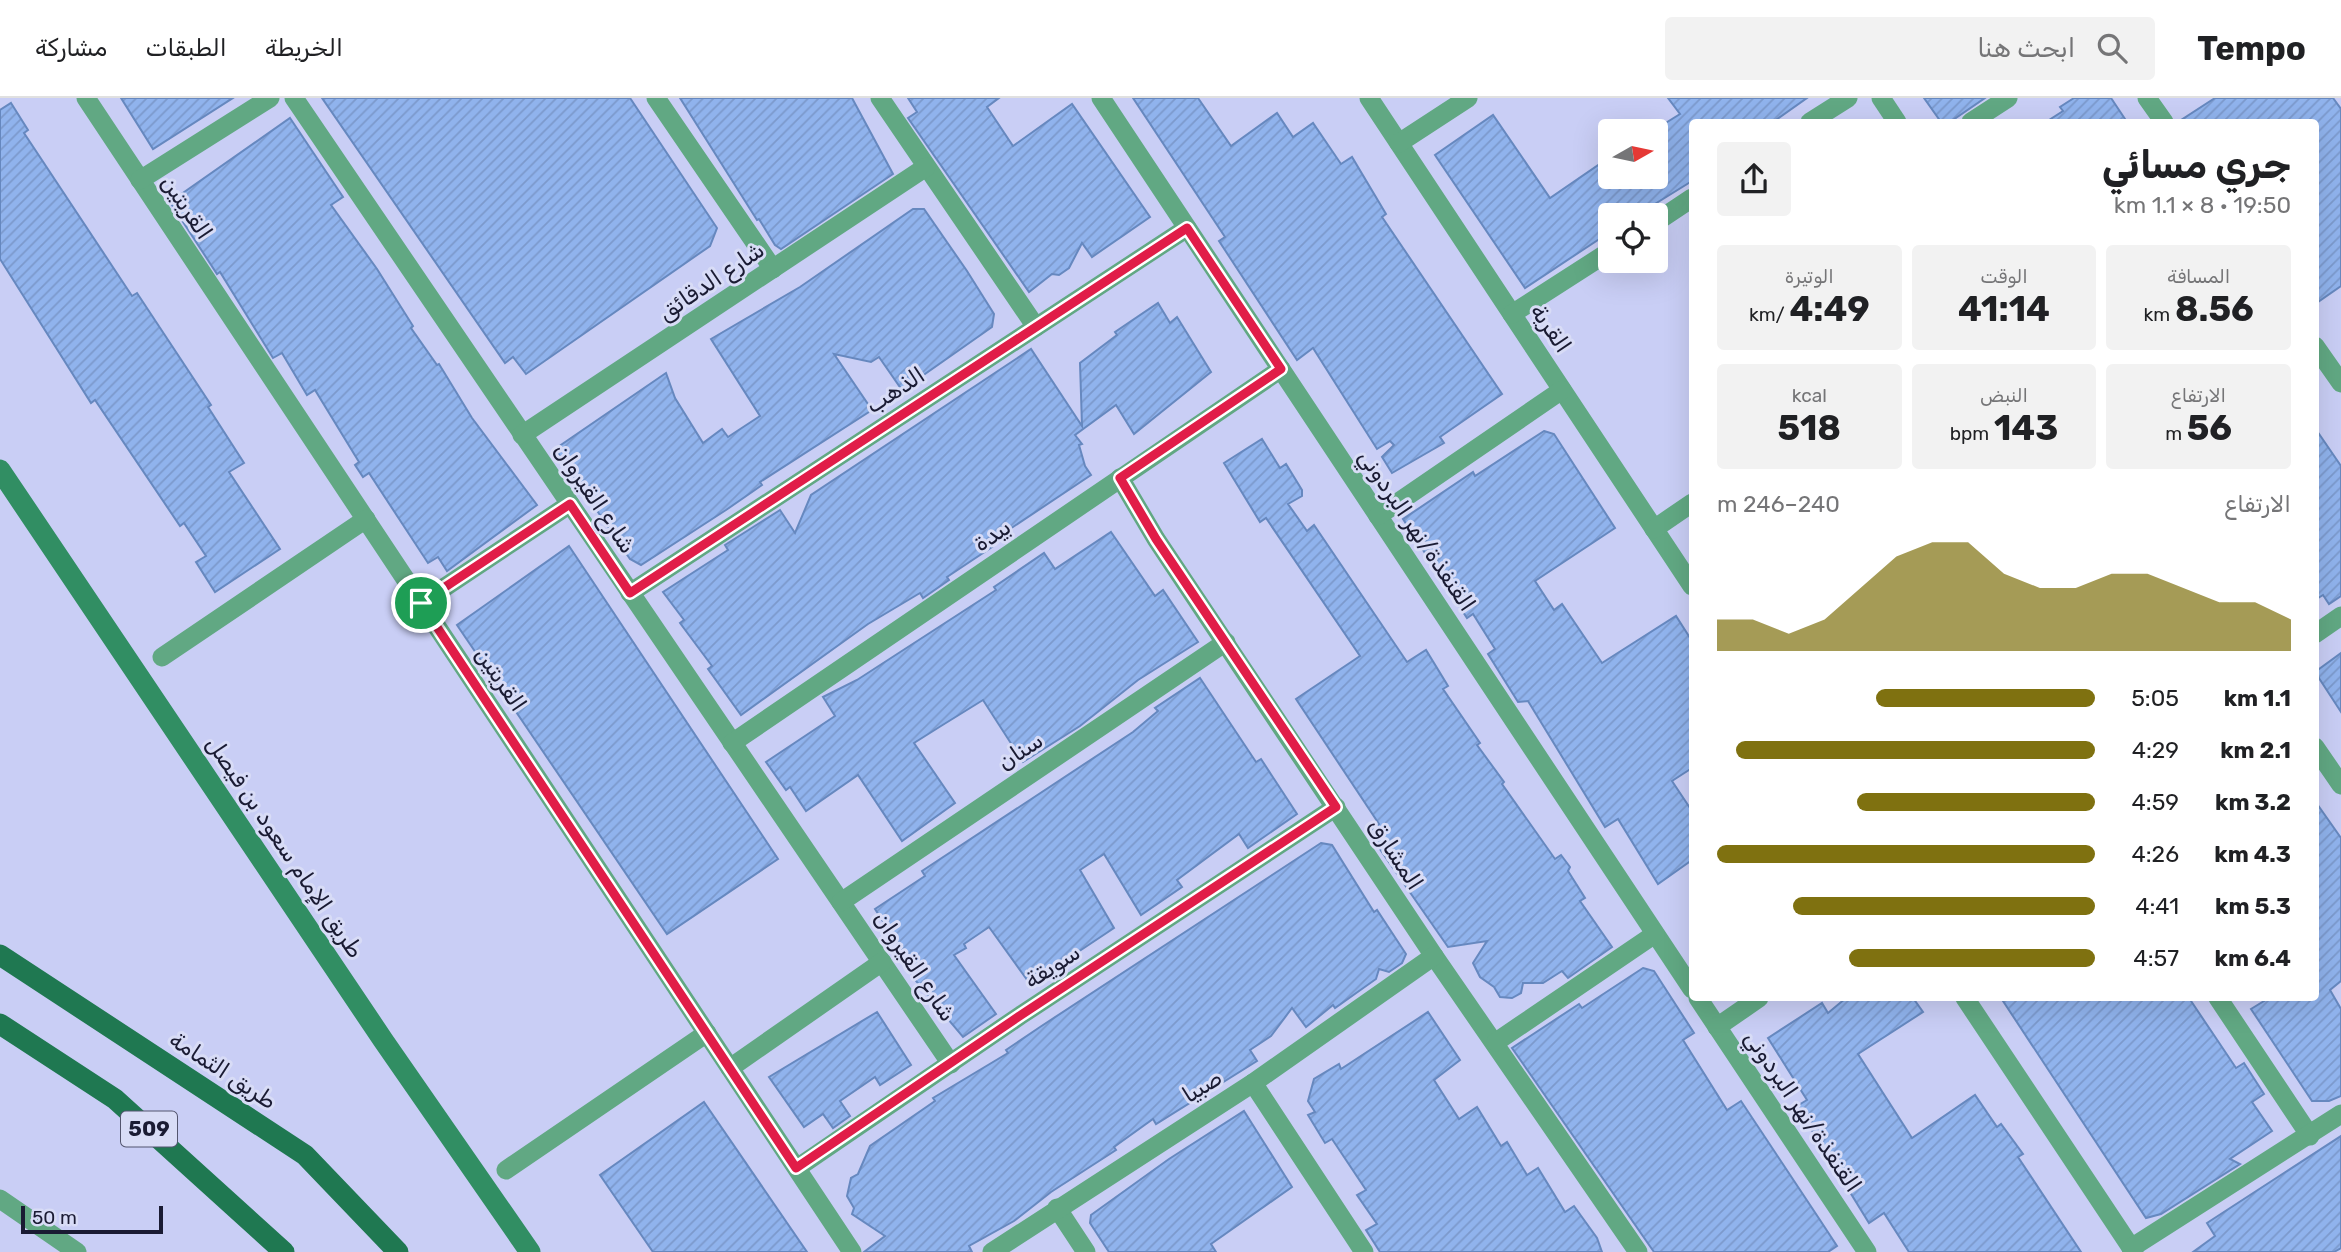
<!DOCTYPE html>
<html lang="ar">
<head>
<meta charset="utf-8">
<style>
	:root { --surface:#fff; --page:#f2f2f2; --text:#202124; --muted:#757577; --line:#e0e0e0; --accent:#7f7110 }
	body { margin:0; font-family:Rubik,Cairo,sans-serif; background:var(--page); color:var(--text); direction:rtl; height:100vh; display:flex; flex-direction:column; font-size:26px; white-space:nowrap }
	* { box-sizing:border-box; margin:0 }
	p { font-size:23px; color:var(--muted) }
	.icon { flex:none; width:38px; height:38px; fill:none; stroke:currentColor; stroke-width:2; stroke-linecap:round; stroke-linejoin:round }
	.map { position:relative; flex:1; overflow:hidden; direction:ltr }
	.panel { position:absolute; left:1689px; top:21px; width:630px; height:882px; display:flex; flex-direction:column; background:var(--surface); border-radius:7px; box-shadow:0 7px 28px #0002; direction:rtl }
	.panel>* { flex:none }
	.needle { width:46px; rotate:81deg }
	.tools { position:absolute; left:1598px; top:21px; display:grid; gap:14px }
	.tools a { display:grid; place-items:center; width:70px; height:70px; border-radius:7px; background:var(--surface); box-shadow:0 7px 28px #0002; font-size:35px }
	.scale { position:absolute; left:21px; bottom:18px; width:142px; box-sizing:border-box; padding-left:7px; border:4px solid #1a1b33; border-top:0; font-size:19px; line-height:24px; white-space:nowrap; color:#1a1b33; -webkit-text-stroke:5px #d8dcf6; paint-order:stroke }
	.pin { position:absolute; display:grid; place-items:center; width:60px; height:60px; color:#fff; margin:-30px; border:4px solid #fff; border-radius:50%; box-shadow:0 2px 7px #0007 }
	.round { display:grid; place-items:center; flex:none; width:74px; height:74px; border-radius:7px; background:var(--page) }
	.head { display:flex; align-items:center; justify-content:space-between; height:119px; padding:0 28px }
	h1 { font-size:38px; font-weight:700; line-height:52px }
	.metrics { display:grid; grid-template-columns:repeat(3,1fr); gap:10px; height:119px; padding:7px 28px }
	.metrics div { display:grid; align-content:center; border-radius:7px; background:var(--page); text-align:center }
	.metrics b { font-size:35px; font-weight:700 }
	.metrics small { font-size:19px; font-weight:400 }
	.metrics p { font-size:19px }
	.chart { height:196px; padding:14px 28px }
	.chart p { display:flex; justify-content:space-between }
	.chart svg { width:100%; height:126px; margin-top:7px; fill:var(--accent); opacity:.7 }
	ul { padding:0 28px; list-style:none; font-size:23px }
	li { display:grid; grid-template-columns:112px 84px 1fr; align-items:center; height:52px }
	li i { height:18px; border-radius:9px; background:var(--accent) }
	header { display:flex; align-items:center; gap:42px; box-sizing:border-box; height:98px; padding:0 35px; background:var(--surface); border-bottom:2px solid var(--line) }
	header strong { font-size:33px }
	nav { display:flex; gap:38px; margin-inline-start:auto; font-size:24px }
	.search { width:490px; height:63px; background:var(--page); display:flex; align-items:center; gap:18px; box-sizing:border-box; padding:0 24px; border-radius:7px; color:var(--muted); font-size:26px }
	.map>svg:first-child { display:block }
	.building { fill:url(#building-hatch); stroke:#6688bf; stroke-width:2 }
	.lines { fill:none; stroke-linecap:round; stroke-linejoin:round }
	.street { stroke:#61a883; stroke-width:19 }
	.secondary { stroke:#318e63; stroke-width:21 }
	.primary { stroke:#1f7851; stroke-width:21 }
	.route-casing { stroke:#fff; stroke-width:14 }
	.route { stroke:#e11d48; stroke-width:9 }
	.labels { text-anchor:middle; stroke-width:6; stroke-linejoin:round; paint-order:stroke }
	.shield { fill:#d8dcf6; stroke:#53556e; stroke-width:2 }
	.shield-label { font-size:21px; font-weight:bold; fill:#1a1b33 }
	.street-label { font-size:23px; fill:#1a1b33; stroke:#d8dcf6 }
</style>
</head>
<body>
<header>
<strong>Tempo</strong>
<div class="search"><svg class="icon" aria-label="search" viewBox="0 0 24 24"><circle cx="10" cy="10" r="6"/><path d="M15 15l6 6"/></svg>ابحث هنا</div>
<nav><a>الخريطة</a><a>الطبقات</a><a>مشاركة</a></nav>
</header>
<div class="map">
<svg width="2341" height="1154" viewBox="0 0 2341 1154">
	<defs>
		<pattern id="building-hatch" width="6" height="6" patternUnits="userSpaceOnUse" patternTransform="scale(1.75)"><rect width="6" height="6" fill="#90b3ed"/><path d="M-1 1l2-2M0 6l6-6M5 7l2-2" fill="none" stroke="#7c99cc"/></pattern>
	</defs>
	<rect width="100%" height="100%" fill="#c9cef5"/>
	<!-- building -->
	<g class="building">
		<path d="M121,0H233L153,51Z"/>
		<path d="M322,0H630L717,130L710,148L526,276L513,259L505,265Z"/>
		<path d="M680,0H852L893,76L781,151L775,147L759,121L757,122Z"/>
		<path d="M908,0H999L987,9L1013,48L1072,6L1150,119L1092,159L1082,145L1069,170L1059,177L1052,176L1029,194L908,20L917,14Z"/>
		<path d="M1133,0H1198L1231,48L1277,15L1293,39L1313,25L1341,66L1352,59L1386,116L1382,119L1502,296L1440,339L1444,345L1392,375L1382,359L1394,347L1390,343L1377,351L1313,250L1297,262L1219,143L1225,139Z"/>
		<path d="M1668,0H1807L1773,24H1692V83L1637,117H1610V134L1525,190L1435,57L1493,17L1550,100L1610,59V79H1656V31L1680,16Z"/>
		<path d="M1924,0H1985L1950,24H1941Z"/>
		<path d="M2074,0H2111L2127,24H2046L2063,13L2060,9Z"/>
		<path d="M2215,0H2333L2341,11V188L2315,206V24H2178Z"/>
		<path d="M11,5L28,32L24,35L132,198L137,195L211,307L208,309L244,365L229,374L280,451L215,494L196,464L206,458L184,425L180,428L95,302L91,305L0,161V12Z"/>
		<path d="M290,20L343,99L331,107L377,171L413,228L411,230L437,267L439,266L472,320L537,407L447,473L438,459L428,465L369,375L363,379L355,367L359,364L315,292L307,297L282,255L273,260L220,174L217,176L170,104Z"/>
		<path d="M913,111H924L967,173L994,216L992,229L902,292L879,259L871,264L834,256L872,312L760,384L762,387L726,412L641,467L630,461L555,351L666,275L675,300L703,345L722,331L728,339L760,318L711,241L800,189Z"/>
		<path d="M1158,205L1170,225L1177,219L1211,274L1134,336L1116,307L1075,337L1082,346L1079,347L1085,368L1091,377L989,445L992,449L947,479L949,482L923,500L920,495L868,526L741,617L708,571L712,568L680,525L684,522L663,494L728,452L725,447L780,412L795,435L811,397L1031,251L1082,328L1080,265L1117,237L1115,234Z"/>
		<path d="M2315,330L2341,368V498L2329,506L2323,497L2315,502Z"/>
		<path d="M1544,333L1554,336L1615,430L1535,483L1554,512L1562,506L1602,565L1676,518L1692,543V670L1672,683L1692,713V762L1658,786L1618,721L1605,729L1528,603L1518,604L1488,556L1495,551L1473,516L1467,520L1403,421L1473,374L1475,378Z"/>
		<path d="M1262,341L1280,370L1286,366L1302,392V398L1288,406L1307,433L1314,427L1407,564L1426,552L1448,588L1443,591L1480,645L1477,647L1504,684L1502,686L1555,761L1561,757L1570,769L1568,773L1585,800L1580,803L1612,849L1568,880L1562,873L1543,885H1523L1521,895L1512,900L1500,899L1494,889L1480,879L1473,865L1487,843L1448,849L1368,734L1379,726L1296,601L1360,558L1266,420L1260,424L1224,365Z"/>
		<path d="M1111,434L1155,498L1163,492L1198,544L1138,582L1080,628L1023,664L983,602L941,628L914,645L955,705L902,743L858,677L806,713L790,689L786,692L766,664L835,618L823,599L857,582L996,492L994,489L1044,455L1055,471Z"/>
		<path d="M569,448L778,761L667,836L457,527Z"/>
		<path d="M2341,555V614L2315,574Z"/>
		<path d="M1200,580L1256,664L1261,661L1297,716L1248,750L1239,736L1177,782L1182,789L1141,817L1104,756L1080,772L1114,830L1030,886L989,829L964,846L966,850L954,857L996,916L963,939L916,883L898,856L902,853L875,811L925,778L922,773L1133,634L1158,613L1155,610Z"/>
		<path d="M2315,703L2341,740V883L2330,892L2341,911V998L2329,1003H2312L2251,911L2269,900H2315Z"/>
		<path d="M1321,745L1332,747L1374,814L1377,812L1406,856L1402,865L1389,874L1379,871L1376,881L1335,910L1333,907L1306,929L1292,910L1271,938L1250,952L1257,963L1156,1026L1153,1021L1114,1049L1116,1052L1051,1094L1014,1123L969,1148L972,1154H864L885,1138L852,1116L854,1110L847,1098L851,1080L858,1076L870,1048L935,1003L933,1000L1008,955L1006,952L1040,929Z"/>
		<path d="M1643,870L1654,873L1694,935L1683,942L1727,1012L1741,1003L1818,1119L1837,1148L1828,1154H1654L1512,950L1579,906L1582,910Z"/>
		<path d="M1846,900H1913L1923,914L1858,956L1912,1040L1975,997L1997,1029L2001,1026L2023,1056L2018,1059L2081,1154H1909L1884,1115L1869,1125L1797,1008L1807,1002L1768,940L1822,905L1828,915Z"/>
		<path d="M2001,900H2189L2236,970L2244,965L2264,996L2252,1004L2272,1033L2230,1061L2240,1066L2161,1116L2146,1120Z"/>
		<path d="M877,914L911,967L880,987L875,979L840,1003L850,1018L833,1030L823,1016L804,1029L769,979Z"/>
		<path d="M1428,914L1460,962L1434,982L1459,1021L1477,1009L1501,1048L1507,1044L1527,1077L1538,1070L1565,1114L1574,1108L1597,1140L1602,1154H1380L1366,1132L1377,1126L1357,1097L1366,1092L1332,1041L1325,1045L1308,1017L1315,1014L1308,1003L1314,981L1339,966L1341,971Z"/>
		<path d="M704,1004L807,1154H653L600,1077Z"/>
		<path d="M1244,1013L1292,1089L1211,1146L1216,1154H1109L1090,1125L1091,1117L1169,1061Z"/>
		<path d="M2341,1038V1150L2334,1154H2193L2215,1138L2207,1125Z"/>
	</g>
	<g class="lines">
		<!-- street -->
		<g class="street">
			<path d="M86,0L852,1154"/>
			<path d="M294,0L951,966"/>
			<path d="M656,0L773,171"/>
			<path d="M880,0L1036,229"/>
			<path d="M1101,0L1692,891"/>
			<path d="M1369,0L1692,488"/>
			<path d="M1881,0L1897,24"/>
			<path d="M2147,0L2164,24"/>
			<path d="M1810,24L1848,0"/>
			<path d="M1971,24L2008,0"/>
			<path d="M1399,45L1468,0"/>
			<path d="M140,82L270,0"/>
			<path d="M1656,124L1692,100"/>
			<path d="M1512,216L1610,153"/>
			<path d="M2315,248L2341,285"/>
			<path d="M522,337L926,69"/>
			<path d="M1120,380L1156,441L1434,858L1638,1154"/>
			<path d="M1378,418L1562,292"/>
			<path d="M1654,431L1692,405"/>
			<path d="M630,495L1187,130"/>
			<path d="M421,505L570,406"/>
			<path d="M2315,536L2341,518"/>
			<path d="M162,559L366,421"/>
			<path d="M732,645L1281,271"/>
			<path d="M2315,649L2341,687"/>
			<path d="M841,804L1226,544"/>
			<path d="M1698,900L1867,1154"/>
			<path d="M1965,900L2134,1154"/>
			<path d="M2218,900L2310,1038"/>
			<path d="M1717,929L1759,900"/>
			<path d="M1496,944L1655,836"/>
			<path d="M730,970L882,864"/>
			<path d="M1253,985L1364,1154"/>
			<path d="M797,1070L1021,917L1336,709"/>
			<path d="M506,1072L707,935"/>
			<path d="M0,1101L77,1154"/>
			<path d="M1057,1110L1086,1154"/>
			<path d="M2131,1150L2341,1016"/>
			<path d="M992,1154L1253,985L1434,858"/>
		</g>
		<!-- secondary -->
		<path class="secondary" d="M0,372L383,942L530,1154"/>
		<!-- primary -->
		<g class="primary">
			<path d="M0,857L305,1057L398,1154"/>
			<path d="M0,926L115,1001L284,1154"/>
		</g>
	</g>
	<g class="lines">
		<defs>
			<path id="route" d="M1187,130L1281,271L1120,380L1156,441L1336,709L1021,917L796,1070L421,505L570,406L630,495Z"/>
		</defs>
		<!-- route casing -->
		<use href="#route" class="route-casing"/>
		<!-- route -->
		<use href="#route" class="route"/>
	</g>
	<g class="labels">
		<!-- shield labels -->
		<rect class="shield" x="121" y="1013.5" width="56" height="35" rx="5"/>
		<g class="shield-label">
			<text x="149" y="1038">509</text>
		</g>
		<!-- street labels -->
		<g class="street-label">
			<text transform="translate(187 109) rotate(56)" y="8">القريتين</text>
			<text transform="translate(711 183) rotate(-34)" y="8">شارع الدقائق</text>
			<text transform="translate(1551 230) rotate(56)" y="8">القرية</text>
			<text transform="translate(895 292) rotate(-33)" y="8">الذهب</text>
			<text transform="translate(595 400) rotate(56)" y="8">شارع القيروان</text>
			<text transform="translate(1417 432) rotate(56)" y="8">القنفذة/نهر البردوني</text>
			<text transform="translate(992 437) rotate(-34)" y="8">بيدة</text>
			<text transform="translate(501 581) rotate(56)" y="8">القريتين</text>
			<text transform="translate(1020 653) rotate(-34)" y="8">سنان</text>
			<text transform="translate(285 749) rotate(56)" y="8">طريق الإمام سعود بن فيصل</text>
			<text transform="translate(1396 756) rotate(57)" y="8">المشارق</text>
			<text transform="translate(915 868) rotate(56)" y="8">شارع القيروان</text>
			<text transform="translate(1052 868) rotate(-33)" y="8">سويقة</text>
			<text transform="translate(223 972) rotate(33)" y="8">طريق الثمامة</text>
			<text transform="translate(1202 988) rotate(-32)" y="8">صبيا</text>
			<text transform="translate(1803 1013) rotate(56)" y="8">القنفذة/نهر البردوني</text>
		</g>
	</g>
</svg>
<div class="tools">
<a><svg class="needle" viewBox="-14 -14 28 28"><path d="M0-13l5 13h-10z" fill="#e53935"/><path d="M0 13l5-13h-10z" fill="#757577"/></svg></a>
<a><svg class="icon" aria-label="locate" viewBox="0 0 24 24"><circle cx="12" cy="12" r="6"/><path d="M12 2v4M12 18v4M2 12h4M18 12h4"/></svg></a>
</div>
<div class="scale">50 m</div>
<div class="pin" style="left:421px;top:505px;background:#1e9e55"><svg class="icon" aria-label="arrive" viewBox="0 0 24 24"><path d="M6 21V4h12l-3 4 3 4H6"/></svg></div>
<section class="panel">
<div class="head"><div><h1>جري مسائي</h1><p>19:50 · 8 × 1.1 km</p></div><a class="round"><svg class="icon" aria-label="share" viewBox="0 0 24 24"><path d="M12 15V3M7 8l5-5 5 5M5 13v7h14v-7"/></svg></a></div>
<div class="metrics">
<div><p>المسافة</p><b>8.56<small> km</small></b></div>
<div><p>الوقت</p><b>41:14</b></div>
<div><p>الوتيرة</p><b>4:49<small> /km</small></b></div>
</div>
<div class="metrics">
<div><p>الارتفاع</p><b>56<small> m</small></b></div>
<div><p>النبض</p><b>143<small> bpm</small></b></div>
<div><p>kcal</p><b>518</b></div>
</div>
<div class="chart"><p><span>الارتفاع</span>240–246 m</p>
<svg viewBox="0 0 160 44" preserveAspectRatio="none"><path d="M0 44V33L10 33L20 38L30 33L40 22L50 11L60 6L70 6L80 17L90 22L100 22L110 17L120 17L130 22L140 27L150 27L160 33V44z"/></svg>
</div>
<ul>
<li><b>1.1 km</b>5:05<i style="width:58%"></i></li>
<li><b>2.1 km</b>4:29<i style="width:95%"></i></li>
<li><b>3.2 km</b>4:59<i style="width:63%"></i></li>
<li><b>4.3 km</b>4:26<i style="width:100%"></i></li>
<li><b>5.3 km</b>4:41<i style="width:80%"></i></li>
<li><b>6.4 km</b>4:57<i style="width:65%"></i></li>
</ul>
</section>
</div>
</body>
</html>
